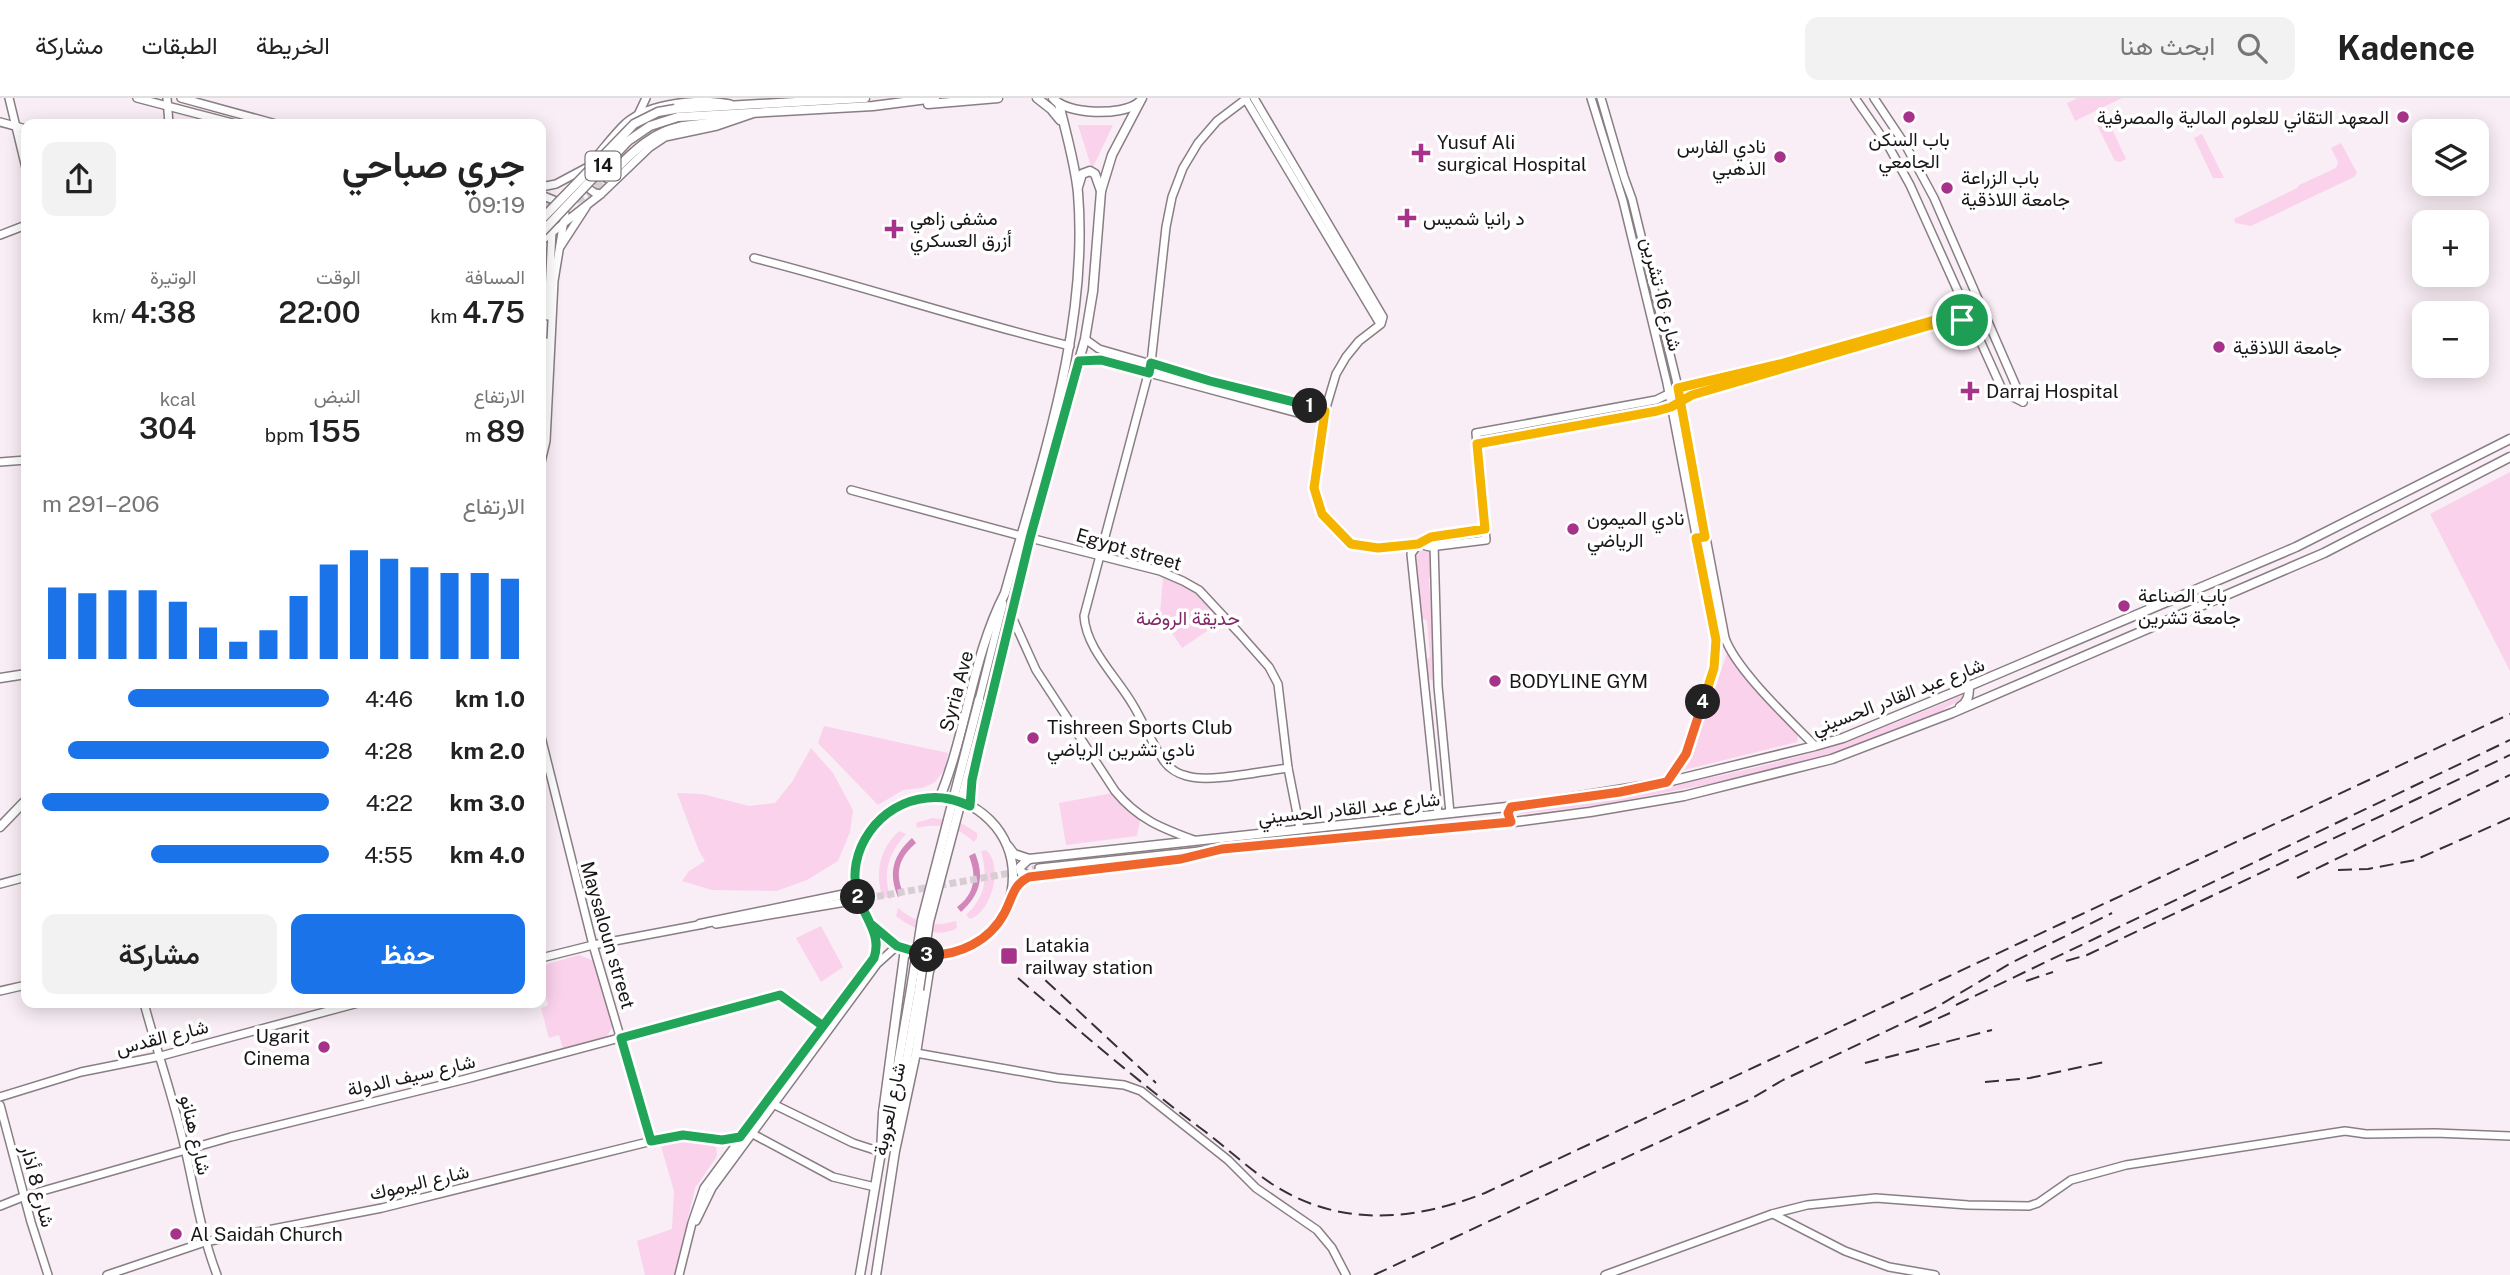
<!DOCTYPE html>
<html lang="ar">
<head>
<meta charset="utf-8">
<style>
	:root { --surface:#fff; --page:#f2f2f2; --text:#222; --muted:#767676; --line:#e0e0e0; --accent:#1a73e8 }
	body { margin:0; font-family:"Public Sans",Vazirmatn,sans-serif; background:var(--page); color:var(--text); direction:rtl; height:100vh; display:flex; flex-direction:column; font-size:26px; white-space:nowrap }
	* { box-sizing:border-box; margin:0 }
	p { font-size:23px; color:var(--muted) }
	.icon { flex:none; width:38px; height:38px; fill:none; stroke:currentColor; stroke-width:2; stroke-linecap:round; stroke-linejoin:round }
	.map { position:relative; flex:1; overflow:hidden; direction:ltr }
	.side { position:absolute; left:21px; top:21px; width:525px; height:889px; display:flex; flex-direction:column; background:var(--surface); border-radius:14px; box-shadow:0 4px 18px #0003; direction:rtl }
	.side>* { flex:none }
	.buttons { position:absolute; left:2412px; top:21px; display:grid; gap:14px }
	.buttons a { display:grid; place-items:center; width:77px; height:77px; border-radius:14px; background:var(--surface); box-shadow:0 4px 18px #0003; font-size:35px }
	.pin { position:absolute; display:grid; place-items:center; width:60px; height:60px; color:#fff; margin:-30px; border:4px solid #fff; border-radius:50%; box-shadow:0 2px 7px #0007 }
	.km { position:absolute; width:35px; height:35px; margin:-18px; border-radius:50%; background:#222; color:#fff; font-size:19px; line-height:35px; text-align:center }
	.round { display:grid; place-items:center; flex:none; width:74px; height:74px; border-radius:14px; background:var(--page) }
	.overview { display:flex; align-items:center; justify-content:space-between; height:119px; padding:0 21px }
	h1 { font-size:38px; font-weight:600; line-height:52px }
	.metrics { display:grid; grid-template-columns:repeat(3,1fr); gap:10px; height:119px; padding:7px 21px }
	.metrics div { display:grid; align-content:center }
	.metrics b { font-size:30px; font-weight:600 }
	.metrics small { font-size:19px; font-weight:400 }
	.metrics p { font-size:19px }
	.chart { height:196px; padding:14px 21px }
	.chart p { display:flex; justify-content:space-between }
	.chart svg { width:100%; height:126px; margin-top:7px; stroke:var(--accent); stroke-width:6 }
	.button { display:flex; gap:14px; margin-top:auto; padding:14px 21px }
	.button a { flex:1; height:80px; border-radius:14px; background:var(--accent); color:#fff; font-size:28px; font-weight:600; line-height:80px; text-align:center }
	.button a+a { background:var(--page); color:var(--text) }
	ul { padding:0 21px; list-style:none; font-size:23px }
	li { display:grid; grid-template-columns:112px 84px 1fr; align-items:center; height:52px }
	li i { height:18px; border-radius:9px; background:var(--accent) }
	header { display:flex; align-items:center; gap:42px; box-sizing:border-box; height:98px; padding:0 35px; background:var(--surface); border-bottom:2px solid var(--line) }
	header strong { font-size:33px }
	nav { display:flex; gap:38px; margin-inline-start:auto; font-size:24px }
	.search { width:490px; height:63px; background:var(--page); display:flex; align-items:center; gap:18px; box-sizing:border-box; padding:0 24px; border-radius:14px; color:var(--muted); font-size:26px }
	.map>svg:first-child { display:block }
	.green { fill:#fad2ec }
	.water { fill:#d187b9 }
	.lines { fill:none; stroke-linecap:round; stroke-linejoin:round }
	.secondary-tunnel { stroke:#d7ced4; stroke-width:7; stroke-dasharray:7 3.5; stroke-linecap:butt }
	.primary-tunnel { stroke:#d7ced4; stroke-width:8; stroke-dasharray:8 4; stroke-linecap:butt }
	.secondary-casing { stroke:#887e84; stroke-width:10 }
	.primary-casing { stroke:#887e84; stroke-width:11 }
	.secondary { stroke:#fff; stroke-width:7 }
	.primary { stroke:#fff; stroke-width:8 }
	.rail { stroke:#343033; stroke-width:2; stroke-dasharray:14 7; stroke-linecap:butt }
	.primary-bridge-casing { stroke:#887e84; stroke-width:11; stroke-linecap:butt }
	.primary-bridge { stroke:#fff; stroke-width:8 }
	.split-1-casing { stroke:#fff; stroke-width:14 }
	.split-2-casing { stroke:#fff; stroke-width:14 }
	.split-3-casing { stroke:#fff; stroke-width:14 }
	.split-4-casing { stroke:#fff; stroke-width:14 }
	.split-5-casing { stroke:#fff; stroke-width:14 }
	.split-1 { stroke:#f5b400; stroke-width:9 }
	.split-2 { stroke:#22a559; stroke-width:9 }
	.split-3 { stroke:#22a559; stroke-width:9 }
	.split-4 { stroke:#f0652b; stroke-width:9 }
	.split-5 { stroke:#f5b400; stroke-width:9 }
	.poi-dot { fill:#a7328a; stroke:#fff; stroke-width:2.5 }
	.labels { text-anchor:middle; stroke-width:7; stroke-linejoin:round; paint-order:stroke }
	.shield { fill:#fff; stroke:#5e5c5d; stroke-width:2 }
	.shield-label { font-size:18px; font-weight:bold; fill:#191618 }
	.poi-label { font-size:19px; fill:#191618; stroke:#fff; text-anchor:start }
	.street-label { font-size:19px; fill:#191618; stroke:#fff }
	.park-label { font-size:19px; fill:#802969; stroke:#fff }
</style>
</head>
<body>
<header>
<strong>Kadence</strong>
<div class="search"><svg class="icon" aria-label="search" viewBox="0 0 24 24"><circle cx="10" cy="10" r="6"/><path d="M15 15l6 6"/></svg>ابحث هنا</div>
<nav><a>الخريطة</a><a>الطبقات</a><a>مشاركة</a></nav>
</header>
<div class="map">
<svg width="2510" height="1177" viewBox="0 0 2510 1177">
	<rect width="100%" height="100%" fill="#f9eef5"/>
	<!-- green -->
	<g class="green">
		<path d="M2078,0H2122L2075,23L2067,5Z"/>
		<path d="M2106,18L2126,61L2120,64L2115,63L2095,23Z"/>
		<path d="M1078,27H1113L1092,71Z"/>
		<path d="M2202,36L2224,80H2213L2194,40Z"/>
		<path d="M2341,45L2357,75L2354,79L2251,128L2235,125L2234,121L2297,90L2299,87L2336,70L2338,64L2331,50Z"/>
		<path d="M2510,374V573L2430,416Z"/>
		<path d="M1418,453H1429L1432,456L1433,478L1429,480L1431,506L1435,509V583L1428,581L1426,562L1430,559L1427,523L1422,520L1415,458Z"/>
		<path d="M1163,480L1190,490L1222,523L1182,550L1160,517Z"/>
		<path d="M1727,555L1798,638L1797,644L1684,672L1694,654Z"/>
		<path d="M1963,597L1965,600L1947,609L1942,613L1830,657L1750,678L1601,707L1519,716L1520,714C1621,696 1725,681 1824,651C1871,636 1917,616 1963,597Z"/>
		<path d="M824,628L948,655L945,671L934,685L922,690L903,692L878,707L818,645Z"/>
		<path d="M811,650L833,675L853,712L850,734L838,763L807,782L776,793L712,792L682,783L689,773L705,763L699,753L677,695L702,696L749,708L775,705L792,684Z"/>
		<path d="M1118,694L1140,723L1137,738L1066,747L1059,705Z"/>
		<path d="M932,720L958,723L977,735V740L974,744C957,728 939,725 917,730L916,725Z"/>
		<path d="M899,733L906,736C888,756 882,775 891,801L882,798C875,773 880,751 899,733Z"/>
		<path d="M986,752C1004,767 992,814 970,821L966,817C986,799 988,779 981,753Z"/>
		<path d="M898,810C917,825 932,830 956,823L957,830C938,841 911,831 896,818Z"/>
		<path d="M821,828L843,869L821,884L796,840Z"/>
		<path d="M579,857L594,863L613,928L607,938L563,951L559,937L549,940L541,910L548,907L541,880V868Z"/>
		<path d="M682,1043H698L716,1049L717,1058L695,1090L675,1177H645L637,1143L672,1131L674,1093L661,1048Z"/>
	</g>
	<!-- water -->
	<g class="water">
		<path d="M912,740L916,745C899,759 894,776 904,796L898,799C888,775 893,757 912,740Z"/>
		<path d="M975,755C985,779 980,797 961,814L957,809C975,796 977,778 969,758Z"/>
	</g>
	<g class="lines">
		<!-- secondary-tunnel -->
		<path class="secondary-tunnel" d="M846,804L1039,770"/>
		<!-- primary-tunnel -->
		<path class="primary-tunnel" d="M541,106C570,112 586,98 607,80"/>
		<defs>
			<g id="secondary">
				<path d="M9,0L26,70"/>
				<path d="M137,0L236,26"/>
				<path d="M167,0L169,26"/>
				<path d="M181,0L276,26"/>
				<path d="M1245,0L1380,226"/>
				<path d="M1254,0L1383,219L1381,226L1359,243L1346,259L1336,276L1325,313L1314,390L1322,416L1351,446L1362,449L1378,450L1418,446L1430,449L1486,442L1476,335L1656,302L1685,288L1780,266L1946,219L1955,212L1960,202"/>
				<path d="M1591,0L1623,103L1667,285L1716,542C1716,570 1698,632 1685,657C1680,666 1673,675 1667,684"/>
				<path d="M1601,0L1624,79L1632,101L1676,281L1725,540C1736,572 1791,623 1815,648"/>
				<path d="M1855,0L1889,49L1910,87L2001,289L2009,297L2023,304"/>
				<path d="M1874,0L1906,48L1934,100L2023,304"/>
				<path d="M1246,1L1217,23L1198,45L1183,70L1172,99L1166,129L1151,265L1084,518C1086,551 1117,579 1133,607C1144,625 1152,646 1164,663C1169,670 1178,676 1187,678C1209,685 1263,673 1288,670"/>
				<path d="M638,17L646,0"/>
				<path d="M0,24L26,31"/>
				<path d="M590,66C602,53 613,37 626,25C650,4 701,0 730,6"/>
				<path d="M585,74V88L595,95L601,96"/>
				<path d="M541,89L556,86L586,70"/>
				<path d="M541,97L561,105L565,116L554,183L546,343L541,364"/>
				<path d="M0,137L26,127"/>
				<path d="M541,143L601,96L650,49L665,39L717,28L752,16"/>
				<path d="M560,149L586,109"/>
				<path d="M754,160C860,187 964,222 1070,248"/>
				<path d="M548,218L552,132"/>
				<path d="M1943,224L1957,221L1970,223"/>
				<path d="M1085,241L1099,251L1210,283L1279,299L1325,313"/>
				<path d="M1079,263L1101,262L1324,322"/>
				<path d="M1477,346L1657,313L1671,309L1692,297L1811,263"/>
				<path d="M541,348L546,244"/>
				<path d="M0,364L26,362"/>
				<path d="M851,392L1021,438"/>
				<path d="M1030,440L1160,473L1183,483L1199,492L1239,535L1269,569L1278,586L1288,670L1300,731"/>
				<path d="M1434,446L1438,588L1450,715"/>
				<path d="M1012,519L1036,572L1115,693C1138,721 1161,730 1194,742"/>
				<path d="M979,602L1003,506"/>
				<path d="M541,639L593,847L651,1043"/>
				<path d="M1438,716L1411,456C1424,432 1461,435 1485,431"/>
				<path d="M1039,770L1209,752"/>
				<path d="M0,786L26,779"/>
				<path d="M716,826L846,804"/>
				<path d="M541,860L593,847L704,826"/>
				<path d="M0,893L26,887"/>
				<path d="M144,905C157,954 174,1001 185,1051C195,1094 201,1135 217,1177"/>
				<path d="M916,955L1057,980L1124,987L1141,993L1228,1062L1256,1090L1317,1132L1332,1150L1346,1177"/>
				<path d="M0,999L81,974L161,958L358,905"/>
				<path d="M773,1006L853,1045L881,1054"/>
				<path d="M0,1007L31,1124L48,1177"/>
				<path d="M751,1035L833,1079L875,1089"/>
				<path d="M0,1108L25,1098L231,1039L466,981L780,897L823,928"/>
				<path d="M1773,1116L1845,1153L1889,1169L1935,1177"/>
				<path d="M696,1123L712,1090L877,866L897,848"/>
				<path d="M107,1177L205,1144L382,1110L664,1040L683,1037L722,1042L740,1039"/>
				<path d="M679,1177L692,1125L704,1090L874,860L877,846L872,827"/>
				<path d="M1605,1177L1772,1116L1807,1107L1876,1100L1968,1107L2029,1108L2038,1105L2071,1082L2126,1067L2345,1033L2366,1036L2435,1035L2510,1038"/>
			</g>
			<g id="primary">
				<path d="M1037,0L1051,11L1060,22"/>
				<path d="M1053,0C1066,17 1122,18 1138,5"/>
				<path d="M928,6L998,0"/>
				<path d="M675,11L865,0"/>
				<path d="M678,19L873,8L935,0"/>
				<path d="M607,80C630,57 650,34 683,28C699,25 716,27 731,18"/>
				<path d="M1078,89L1082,76L1090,73L1095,76L1101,93"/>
				<path d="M0,580L26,576"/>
				<path d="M1960,609C1968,604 1969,598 1969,588"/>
				<path d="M989,611L1030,440L1085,241L1093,193L1101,93L1112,57L1142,0"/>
				<path d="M940,699C967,633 972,559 1005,495C1041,365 1089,231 1078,95C1075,65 1066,35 1059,6"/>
				<circle cx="934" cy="778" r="79"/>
				<path d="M970,708L972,682L984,631"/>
				<path d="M0,729L26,702"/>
				<path d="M1008,748L1014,756L1029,761L1525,707L1667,684L1815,648L1843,640L1969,588L2296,449L2510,341"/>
				<path d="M1029,761L1020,769L1021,774L1029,779"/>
				<path d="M1011,797L1017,786L1029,779L1181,761L1222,751L1384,735L1491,727L1590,714L1684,698L1832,661L1952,615L2324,455L2510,359"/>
				<path d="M700,826L846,796L852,797L859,804"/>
				<path d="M887,1030L911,891"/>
				<path d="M896,1036L897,1017L919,892"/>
				<path d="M860,1177L881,1054L883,1015L905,851"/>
				<path d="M876,1177L895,1053L916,955L929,873L932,865L941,857"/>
			</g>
		</defs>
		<!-- secondary casing -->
		<use href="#secondary" class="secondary-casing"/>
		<!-- primary casing -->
		<use href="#primary" class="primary-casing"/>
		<!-- secondary -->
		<use href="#secondary" class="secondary"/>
		<!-- primary -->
		<use href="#primary" class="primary"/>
		<!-- rail -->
		<g class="rail">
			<path d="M2338,772L2368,771L2415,762L2510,720"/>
			<path d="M2297,780L2510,677"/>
			<path d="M2066,863L2087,857L2510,657"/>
			<path d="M1030,868L1156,985"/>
			<path d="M1018,880C1077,931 1136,982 1199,1029C1221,1045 1240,1063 1262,1079C1331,1130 1409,1125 1485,1095L2510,616"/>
			<path d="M2026,883L2053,874"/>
			<path d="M1956,907L2510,642"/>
			<path d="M1919,929L1950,915"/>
			<path d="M1865,965L1992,932"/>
			<path d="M1985,984L2030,980L2104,964"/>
			<path d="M1374,1177L1749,1002L1783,982L1933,911L2011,865L2112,815"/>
		</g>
		<defs>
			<g id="primary-bridge">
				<path d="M541,122L634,26L658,14L675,11"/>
				<path d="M541,135L628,43L650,28L678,19"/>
				<path d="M911,891L922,822L979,602"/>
				<path d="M919,892L929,824L987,605"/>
			</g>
		</defs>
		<!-- primary-bridge casing -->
		<use href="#primary-bridge" class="primary-bridge-casing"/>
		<!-- primary-bridge -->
		<use href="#primary-bridge" class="primary-bridge"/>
	</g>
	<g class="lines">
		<defs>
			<path id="split-1" d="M1310,308L1325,313L1314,390L1322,416L1351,446L1378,450L1418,446L1431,439L1485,431L1477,346L1657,313L1671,309L1692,297L1914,232L1948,222H1962"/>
			<path id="split-2" d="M858,799C844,753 880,704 927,700C943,698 956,702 970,708L972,682L979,651L1030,440L1079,263L1101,262L1149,275L1151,265L1210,283L1310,308"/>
			<path id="split-3" d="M858,799C865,820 882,837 874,860L740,1039L722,1042L683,1037L651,1043L621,940L780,897L823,928L874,860C878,848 876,839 872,827L897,848L927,857"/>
			<path id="split-4" d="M927,857C959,858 990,843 1005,814C1013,798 1013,787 1029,779L1181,761L1222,751L1511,724L1508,715L1511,709L1620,694L1667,684L1686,656L1703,604"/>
			<path id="split-5" d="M1703,604L1714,570L1716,542L1696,440L1705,439L1678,290L1780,266L1945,219L1955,212L1960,201L1970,223L1962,222"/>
		</defs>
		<!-- split-1 casing -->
		<use href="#split-1" class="split-1-casing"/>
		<!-- split-2 casing -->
		<use href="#split-2" class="split-2-casing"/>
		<!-- split-3 casing -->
		<use href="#split-3" class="split-3-casing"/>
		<!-- split-4 casing -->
		<use href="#split-4" class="split-4-casing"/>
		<!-- split-5 casing -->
		<use href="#split-5" class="split-5-casing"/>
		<!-- split-1 -->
		<use href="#split-1" class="split-1"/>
		<!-- split-2 -->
		<use href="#split-2" class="split-2"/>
		<!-- split-3 -->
		<use href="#split-3" class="split-3"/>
		<!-- split-4 -->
		<use href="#split-4" class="split-4"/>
		<!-- split-5 -->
		<use href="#split-5" class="split-5"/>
	</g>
	<!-- markers -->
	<g class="poi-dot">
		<circle cx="1909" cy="19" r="7"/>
		<circle cx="2403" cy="19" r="7"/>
		<path d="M1417.5 44.5h7v7h7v7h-7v7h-7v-7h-7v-7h7z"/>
		<circle cx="1780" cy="59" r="7"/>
		<circle cx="1947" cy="90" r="7"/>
		<path d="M1403.5 109.5h7v7h7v7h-7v7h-7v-7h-7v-7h7z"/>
		<path d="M890.5 120.5h7v7h7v7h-7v7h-7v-7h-7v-7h7z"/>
		<circle cx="2219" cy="249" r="7"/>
		<path d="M1966.5 282.5h7v7h7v7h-7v7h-7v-7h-7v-7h7z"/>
		<circle cx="1573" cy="431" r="7"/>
		<circle cx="2124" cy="508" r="7"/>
		<circle cx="1495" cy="583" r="7"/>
		<circle cx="1033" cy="640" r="7"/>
		<rect x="1000" y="849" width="18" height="18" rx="3.5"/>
		<circle cx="324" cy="949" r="7"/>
		<circle cx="176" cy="1136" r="7"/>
	</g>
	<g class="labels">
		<!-- shield labels -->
		<rect class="shield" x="585.5" y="53.5" width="35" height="29" rx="5"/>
		<g class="shield-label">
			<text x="603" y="74">14</text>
		</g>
		<!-- poi labels -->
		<g class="poi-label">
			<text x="2389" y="26" text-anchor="end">المعهد التقاني للعلوم المالية والمصرفية</text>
			<text x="1909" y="48" text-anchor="middle">باب السكن<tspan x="1909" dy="22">الجامعي</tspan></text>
			<text x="1437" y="51">Yusuf Ali<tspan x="1437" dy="22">surgical Hospital</tspan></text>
			<text x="1766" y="55" text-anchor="end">نادي الفارس<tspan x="1766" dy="22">الذهبي</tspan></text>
			<text x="1961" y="86">باب الزراعة<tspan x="1961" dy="22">جامعة اللاذقية</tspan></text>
			<text x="910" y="127">مشفى زاهي<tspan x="910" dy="22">أزرق العسكري</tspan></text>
			<text x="1423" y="127">د رانيا شميس</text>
			<text x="2233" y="256">جامعة اللاذقية</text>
			<text x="1986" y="300">Darraj Hospital</text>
			<text x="1587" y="427">نادي الميمون<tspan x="1587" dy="22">الرياضي</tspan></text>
			<text x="2138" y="504">باب الصناعة<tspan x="2138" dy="22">جامعة تشرين</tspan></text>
			<text x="1509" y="590">BODYLINE GYM</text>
			<text x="1047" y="636">Tishreen Sports Club<tspan x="1047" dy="22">نادي تشرين الرياضي</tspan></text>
			<text x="1025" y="854">Latakia<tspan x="1025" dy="22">railway station</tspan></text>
			<text x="310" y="945" text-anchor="end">Ugarit<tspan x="310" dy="22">Cinema</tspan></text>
			<text x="190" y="1143">Al Saidah Church</text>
		</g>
		<!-- street labels -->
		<g class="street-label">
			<text transform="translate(1662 196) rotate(76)" y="7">شارع 16 تشرين</text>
			<text transform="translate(1129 451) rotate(16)" y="7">Egypt street</text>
			<text transform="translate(956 593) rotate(-75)" y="7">Syria Ave</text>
			<text transform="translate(1898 598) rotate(-21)" y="7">شارع عبد القادر الحسيني</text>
			<text transform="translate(1349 710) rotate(-6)" y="7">شارع عبد القادر الحسيني</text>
			<text transform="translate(608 837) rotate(74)" y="7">Maysaloun street</text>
			<text transform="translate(162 939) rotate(-14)" y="7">شارع القدس</text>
			<text transform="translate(411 977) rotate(-13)" y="7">شارع سيف الدولة</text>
			<text transform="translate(889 1011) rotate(-78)" y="7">شارع العروبة</text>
			<text transform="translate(196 1037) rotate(77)" y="7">شارع هنانو</text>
			<text transform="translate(419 1084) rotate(-13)" y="7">شارع اليرموك</text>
			<text transform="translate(38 1088) rotate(75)" y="7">شارع 8 أذار</text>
		</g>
		<!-- park labels -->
		<g class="park-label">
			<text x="1188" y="527">حديقة الروضة</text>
		</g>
	</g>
</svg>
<div class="buttons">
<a><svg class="icon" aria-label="layers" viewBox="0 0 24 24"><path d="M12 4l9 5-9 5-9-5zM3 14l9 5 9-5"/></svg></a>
<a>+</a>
<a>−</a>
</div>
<div class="pin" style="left:1962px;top:222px;background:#1e9e55"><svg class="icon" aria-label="arrive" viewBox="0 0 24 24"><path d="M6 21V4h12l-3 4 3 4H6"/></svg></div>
<b class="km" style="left:1310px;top:308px">1</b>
<b class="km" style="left:858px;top:799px">2</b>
<b class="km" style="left:927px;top:857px">3</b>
<b class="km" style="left:1703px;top:604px">4</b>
<section class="side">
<div class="overview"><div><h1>جري صباحي</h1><p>09:19</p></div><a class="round"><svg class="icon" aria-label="share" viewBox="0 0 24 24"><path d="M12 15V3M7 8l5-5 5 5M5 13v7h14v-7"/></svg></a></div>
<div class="metrics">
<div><p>المسافة</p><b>4.75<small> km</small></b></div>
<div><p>الوقت</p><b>22:00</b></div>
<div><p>الوتيرة</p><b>4:38<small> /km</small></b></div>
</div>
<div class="metrics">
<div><p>الارتفاع</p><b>89<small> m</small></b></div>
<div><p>النبض</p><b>155<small> bpm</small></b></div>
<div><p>kcal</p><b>304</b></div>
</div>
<div class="chart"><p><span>الارتفاع</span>206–291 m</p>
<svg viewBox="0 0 160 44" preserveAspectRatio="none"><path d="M5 44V19M15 44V21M25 44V20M35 44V20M45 44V24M55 44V33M65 44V38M75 44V34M85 44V22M95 44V11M105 44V6M115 44V9M125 44V12M135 44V14M145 44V14M155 44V16"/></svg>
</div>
<ul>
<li><b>1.0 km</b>4:46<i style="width:70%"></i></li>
<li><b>2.0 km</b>4:28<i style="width:91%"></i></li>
<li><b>3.0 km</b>4:22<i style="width:100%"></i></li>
<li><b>4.0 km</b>4:55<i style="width:62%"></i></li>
</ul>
<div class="button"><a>حفظ</a><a>مشاركة</a></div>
</section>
</div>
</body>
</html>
